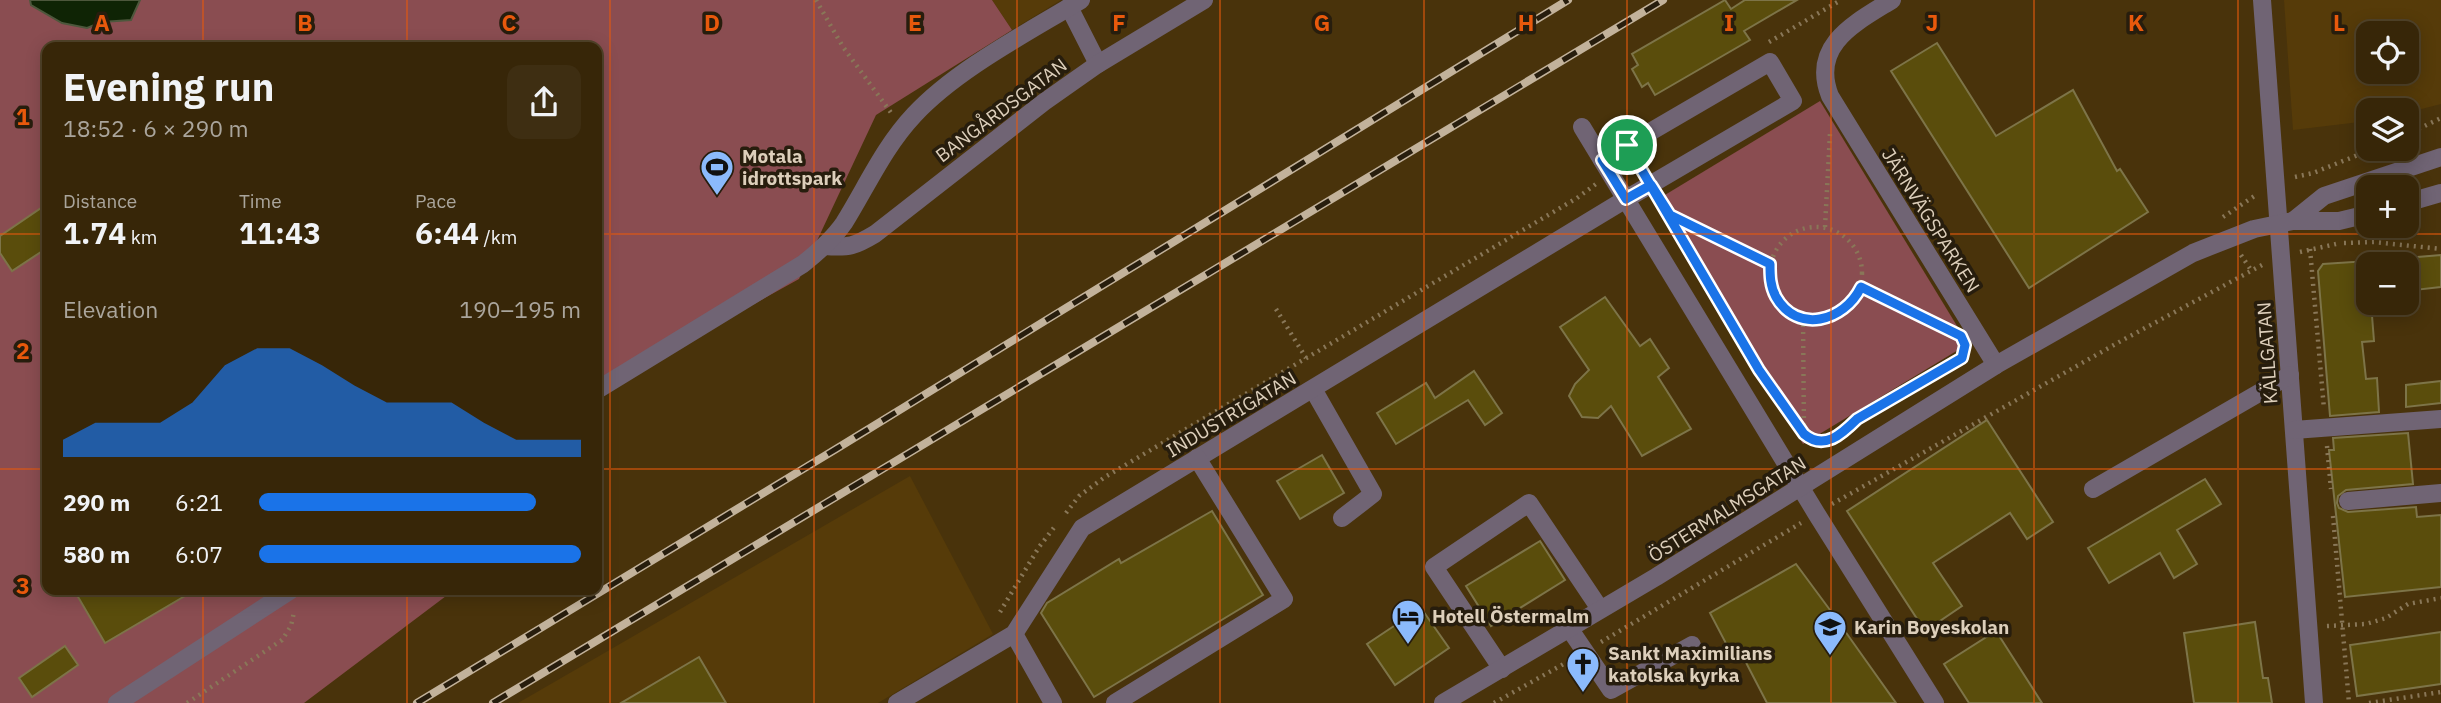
<!DOCTYPE html>
<html lang="en">
<head>
<meta charset="utf-8">
<style>
	:root { --surface:#372608; --page:#3e2e12; --text:#f1f3f6; --muted:#aaa59c; --line:#514329; --accent:#1a73e8 }
	body { margin:0; font-family:"IBM Plex Sans",sans-serif; background:var(--page); color:var(--text); height:100vh; display:flex; flex-direction:column; font-size:26px; white-space:nowrap }
	* { box-sizing:border-box; margin:0 }
	p { font-size:23px; color:var(--muted) }
	.icon { flex:none; width:38px; height:38px; fill:none; stroke:currentColor; stroke-width:2; stroke-linecap:round; stroke-linejoin:round }
	.map { position:relative; flex:1; overflow:hidden }
	.panel { position:absolute; left:42px; top:42px; width:560px; height:553px; display:flex; flex-direction:column; background:var(--surface); border-radius:14px; box-shadow:0 4px 18px #0003,0 0 0 2px var(--line) }
	.panel>* { flex:none }
	.tools { position:absolute; left:2356px; top:21px; display:grid; gap:14px }
	.tools a { display:grid; place-items:center; width:63px; height:63px; border-radius:14px; background:var(--surface); box-shadow:0 4px 18px #0003,0 0 0 2px var(--line); font-size:35px }
	.pin { position:absolute; display:grid; place-items:center; width:60px; height:60px; color:#fff; margin:-30px; border:4px solid #fff; border-radius:50%; box-shadow:0 2px 7px #0007 }
	.round { display:grid; place-items:center; flex:none; width:74px; height:74px; border-radius:14px; background:var(--page) }
	.headline { display:flex; align-items:center; justify-content:space-between; height:119px; padding:0 21px }
	h1 { font-size:38px; font-weight:700; line-height:52px }
	.figures { display:grid; grid-template-columns:repeat(3,1fr); gap:10px; height:119px; padding:7px 21px }
	.figures div { display:grid; align-content:center }
	.figures b { font-size:30px; font-weight:700 }
	.figures small { font-size:19px; font-weight:400 }
	.figures p { font-size:19px }
	.chart { height:196px; padding:14px 21px }
	.chart p { display:flex; justify-content:space-between }
	.chart svg { width:100%; height:126px; margin-top:7px; fill:var(--accent); opacity:.7 }
	ul { padding:0 21px; list-style:none; font-size:23px }
	li { display:grid; grid-template-columns:112px 84px 1fr; align-items:center; height:52px }
	li i { height:18px; border-radius:9px; background:var(--accent) }
	.map>svg:first-child { display:block }
	.built { fill:#563b09; fill-rule:evenodd }
	.green { fill:#8a4d51 }
	.water { fill:#0f2405; stroke:#4d573c; stroke-width:2 }
	.building { fill:#5a4d0c; stroke:#7d7448; stroke-width:2 }
	.lines { fill:none; stroke-linecap:round; stroke-linejoin:round }
	.path { stroke:#897758; stroke-width:4.5; stroke-dasharray:2 5; stroke-linecap:butt }
	.minor { stroke:#706474; stroke-width:18 }
	.rail-casing { stroke:#c2b29b; stroke-width:8 }
	.rail { stroke:#271d0d; stroke-width:5; stroke-dasharray:16; stroke-linecap:butt }
	.route-casing { stroke:#fff; stroke-width:14 }
	.route { stroke:#1a73e8; stroke-width:9 }
	.grid { fill:none; stroke:#e8590c; stroke-width:2; stroke-opacity:0.55 }
	.labels { text-anchor:middle; stroke-width:7; stroke-linejoin:round; paint-order:stroke }
	.street-label { font-size:19px; fill:#ddcfbb; stroke:#271d0d }
	.poi-label { font-size:19px; font-weight:bold; fill:#ddcfbb; stroke:#271d0d; text-anchor:start }
	.grid-label { font-size:23px; text-anchor:middle; font-weight:bold; fill:#e8590c; stroke:#271d0d; stroke-width:7; stroke-linejoin:round; paint-order:stroke }
</style>
</head>
<body>
<div class="map">
<svg width="2441" height="703" viewBox="0 0 2441 703">
	<rect width="100%" height="100%" fill="#49330b"/>
	<!-- built -->
	<g class="built">
		<path d="M992,0H1061L1012,30Z"/>
		<path d="M2284,0H2441V104L2406,113V110H2368V121L2293,130ZM2368,33H2406V72H2368Z"/>
		<path d="M910,476L993,634L878,703H518Z"/>
	</g>
	<!-- green -->
	<g class="green">
		<path d="M0,0H992L1012,30L876,115L799,279L597,391V47H47V590H454L304,703H0Z"/>
		<path d="M1820,101L1968,344L1803,444L1655,201Z"/>
	</g>
	<!-- water -->
	<path class="water" d="M30,0H140L131,20L102,22L87,28L62,23L31,5Z"/>
	<!-- building -->
	<g class="building">
		<path d="M1725,0L1731,9L1745,0H1797L1744,31L1750,40L1655,95L1648,83L1642,87L1632,69L1638,65L1632,54Z"/>
		<path d="M1937,43L1996,136L2073,90L2117,171L2120,169L2148,212L2029,288L1891,71Z"/>
		<path d="M47,204V248L12,271L0,253V236Z"/>
		<path d="M2441,255V287L2406,291V258Z"/>
		<path d="M2368,261V303H2371L2374,341L2362,342L2366,379L2377,378L2379,412L2330,416L2318,271L2323,264Z"/>
		<path d="M1605,297L1640,346L1650,339L1669,368L1658,377L1691,429L1642,456L1611,406L1598,418L1582,417L1569,396L1575,384L1589,370L1560,327Z"/>
		<path d="M1474,371L1502,413L1485,425L1468,400L1396,444L1377,413L1426,383L1435,398Z"/>
		<path d="M2441,381V403L2406,407V385Z"/>
		<path d="M1987,420L2053,522L2027,539L2010,513L1933,563L1962,606L1925,631L1847,511Z"/>
		<path d="M2408,433L2413,484L2346,490L2338,496L2337,503L2339,508L2348,512L2416,507L2417,517L2441,515V587L2345,597L2329,450H2334L2333,438Z"/>
		<path d="M1322,455L1344,493L1300,519L1277,481Z"/>
		<path d="M2205,479L2221,504L2177,530L2197,564L2174,578L2160,553L2109,583L2088,548Z"/>
		<path d="M1212,511L1263,595L1094,697L1041,613L1047,603L1119,559L1121,563Z"/>
		<path d="M1540,541L1565,580L1491,626L1466,586Z"/>
		<path d="M1796,564L1830,610L1896,703H1767L1739,649L1731,653L1710,613Z"/>
		<path d="M74,590H195L105,643Z"/>
		<path d="M1421,608L1449,648L1395,685L1367,644Z"/>
		<path d="M2255,622L2263,678H2268L2272,703H2194L2184,633Z"/>
		<path d="M1996,631L2042,703H1969L1944,664Z"/>
		<path d="M2441,632V684L2357,696L2350,645Z"/>
		<path d="M65,646L78,665L32,697L19,678Z"/>
		<path d="M699,657L726,703H621Z"/>
	</g>
	<g class="lines">
		<!-- path -->
		<g class="path">
			<path d="M816,0L843,47L892,114"/>
			<path d="M1769,42L1841,0"/>
			<path d="M2406,135L2441,118"/>
			<path d="M2295,177L2313,173L2373,149"/>
			<path d="M1661,201L1670,215L1770,264"/>
			<path d="M1670,215L1759,370L1810,439L1827,442L1843,433L1857,419L1957,362L1964,353"/>
			<path d="M2223,217L2256,195"/>
			<circle cx="1816" cy="273" r="46"/>
			<path d="M1825,227L1830,133"/>
			<path d="M2344,243L2374,242L2441,249"/>
			<path d="M2310,249L2324,409"/>
			<path d="M2300,252L2336,244"/>
			<path d="M2241,255L2251,270"/>
			<path d="M1861,287L1950,330"/>
			<path d="M1276,309L1306,358"/>
			<path d="M1803,318L1804,433"/>
			<path d="M2327,446L2331,489"/>
			<path d="M1832,504L2121,341L2262,265"/>
			<path d="M1066,513L1079,496L1105,477L1577,198L1596,184"/>
			<path d="M2333,516L2349,703"/>
			<path d="M1000,612L1039,547L1056,525"/>
			<path d="M2327,626L2366,624L2386,618L2408,604L2441,598"/>
			<path d="M1601,642L1801,523"/>
			<path d="M187,703L282,640L291,626L294,612"/>
			<path d="M1494,703L1569,661"/>
			<path d="M2369,703L2441,692"/>
		</g>
		<!-- minor -->
		<g class="minor">
			<path d="M1892,0C1855,23 1810,45 1830,96L1996,365"/>
			<path d="M2262,0L2314,703"/>
			<path d="M1069,7L1098,64"/>
			<path d="M1582,127L1816,513L1935,703"/>
			<path d="M2406,203L2441,193"/>
			<path d="M2293,221L2324,196L2441,157"/>
			<path d="M825,246C849,248 855,246 875,234L1044,102L1098,64L1204,0"/>
			<path d="M1313,389L1373,494L1342,518"/>
			<path d="M597,390L803,264C818,252 833,239 844,223C867,186 884,147 914,115C957,69 1027,33 1081,0"/>
			<path d="M2294,430L2441,419"/>
			<path d="M2093,489L2290,375"/>
			<path d="M2348,501L2441,493"/>
			<path d="M1569,628L1611,690L1692,645"/>
			<path d="M1014,634L1053,703"/>
			<path d="M1502,669L1434,567L1529,503L1600,609"/>
			<path d="M117,703L291,590"/>
			<path d="M897,703L1014,634L1082,528L1626,199L1793,101L1770,62L1602,160"/>
			<path d="M1115,703L1284,599L1197,458"/>
			<path d="M1443,703L1656,577L1996,365L2193,253L2254,229L2293,221H2339L2368,214"/>
		</g>
		<defs>
			<g id="rail">
				<path d="M417,703L836,449L1568,0"/>
				<path d="M493,703L1663,0"/>
			</g>
		</defs>
		<!-- rail casing -->
		<use href="#rail" class="rail-casing"/>
		<!-- rail -->
		<use href="#rail" class="rail"/>
	</g>
	<g class="lines">
		<defs>
			<path id="route" d="M1627,145L1602,160L1626,199L1651,185L1670,215L1770,264C1770,275 1770,286 1776,297C1797,334 1844,322 1861,287L1961,336L1965,345L1962,358L1857,419C1842,434 1824,451 1804,434L1759,370L1627,145"/>
		</defs>
		<!-- route casing -->
		<use href="#route" class="route-casing"/>
		<!-- route -->
		<use href="#route" class="route"/>
	</g>
	<!-- grid -->
	<path class="grid" d="M203,0V47M407,0V47M610,0V703M814,0V703M1017,0V703M1220,0V703M1424,0V703M1627,0V703M1831,0V703M2034,0V703M2238,0V703M0,234H47M597,234H2441M0,469H47M597,469H2441M203,590V703M407,590V703"/>
	<!-- icons -->
	<defs>
		<symbol id="stadium-pin" viewBox="-11 -11 22 30"><path d="M0 17L-7.5 6A9.5 9.5 0 1 1 7.5 6Z" fill="#8bbafc" stroke="#271d0d"/><path d="M0-5a6.5 5 0 1 0 0 10a6.5 5 0 1 0 0-10ZM-3.5-1.8h7v3.6h-7Z" fill="#111"/></symbol>
		<symbol id="hotel-pin" viewBox="-11 -11 22 30"><path d="M0 17L-7.5 6A9.5 9.5 0 1 1 7.5 6Z" fill="#8bbafc" stroke="#271d0d"/><path d="M-6-4.5h1.5V1H6V5H4.5V3h-9V5H-6ZM-4 0a1.8 1.8 0 1 1 3.6 0ZM.5 0V-2.5h3Q6-2.5 6 0Z" fill="#111"/></symbol>
		<symbol id="school-pin" viewBox="-11 -11 22 30"><path d="M0 17L-7.5 6A9.5 9.5 0 1 1 7.5 6Z" fill="#8bbafc" stroke="#271d0d"/><path d="M0-5L7-2L0 1L-7-2ZM-4 1L0 2.5L4 1V4Q0 6-4 4Z" fill="#111"/></symbol>
		<symbol id="church-pin" viewBox="-11 -11 22 30"><path d="M0 17L-7.5 6A9.5 9.5 0 1 1 7.5 6Z" fill="#8bbafc" stroke="#271d0d"/><path d="M-1.2-6h2.4v3.5h3.3v2.4h-3.3V6h-2.4V-.1h-3.3v-2.4h3.3Z" fill="#111"/></symbol>
	</defs>
	<g fill-rule="evenodd">
		<use href="#stadium-pin" x="698" y="148" width="38" height="52"/>
		<use href="#hotel-pin" x="1389" y="597" width="38" height="52"/>
		<use href="#school-pin" x="1811" y="608" width="38" height="52"/>
		<use href="#church-pin" x="1564" y="645" width="38" height="52"/>
	</g>
	<g class="labels">
		<!-- street labels -->
		<g class="street-label">
			<text transform="translate(1001 110) rotate(-37)" y="7">BANGÅRDSGATAN</text>
			<text transform="translate(1931 220) rotate(58)" y="7">JÄRNVÄGSPARKEN</text>
			<text transform="translate(2267 353) rotate(-94)" y="7">KÄLLGATAN</text>
			<text transform="translate(1231 414) rotate(-31)" y="7">INDUSTRIGATAN</text>
			<text transform="translate(1727 509) rotate(-32)" y="7">ÖSTERMALMSGATAN</text>
		</g>
		<!-- poi labels -->
		<g class="poi-label">
			<text x="742" y="163">Motala<tspan x="742" dy="22">idrottspark</tspan></text>
			<text x="1432" y="623">Hotell Östermalm</text>
			<text x="1854" y="634">Karin Boyeskolan</text>
			<text x="1608" y="660">Sankt Maximilians<tspan x="1608" dy="22">katolska kyrka</tspan></text>
		</g>
	</g>
	<g class="grid-label">
		<text x="102" y="31">A</text>
		<text x="305" y="31">B</text>
		<text x="509" y="31">C</text>
		<text x="712" y="31">D</text>
		<text x="915" y="31">E</text>
		<text x="1119" y="31">F</text>
		<text x="1322" y="31">G</text>
		<text x="1526" y="31">H</text>
		<text x="1729" y="31">I</text>
		<text x="1932" y="31">J</text>
		<text x="2136" y="31">K</text>
		<text x="2339" y="31">L</text>
		<text x="23" y="125">1</text>
		<text x="23" y="359">2</text>
		<text x="23" y="594">3</text>
	</g>
</svg>
<div class="tools">
<a><svg class="icon" aria-label="locate" viewBox="0 0 24 24"><circle cx="12" cy="12" r="6"/><path d="M12 2v4M12 18v4M2 12h4M18 12h4"/></svg></a>
<a><svg class="icon" aria-label="layers" viewBox="0 0 24 24"><path d="M12 4l9 5-9 5-9-5zM3 14l9 5 9-5"/></svg></a>
<a>+</a>
<a>−</a>
</div>
<div class="pin" style="left:1627px;top:145px;background:#1e9e55"><svg class="icon" aria-label="arrive" viewBox="0 0 24 24"><path d="M6 21V4h12l-3 4 3 4H6"/></svg></div>
<section class="panel">
<div class="headline"><div><h1>Evening run</h1><p>18:52 · 6 × 290 m</p></div><a class="round"><svg class="icon" aria-label="share" viewBox="0 0 24 24"><path d="M12 15V3M7 8l5-5 5 5M5 13v7h14v-7"/></svg></a></div>
<div class="figures">
<div><p>Distance</p><b>1.74<small> km</small></b></div>
<div><p>Time</p><b>11:43</b></div>
<div><p>Pace</p><b>6:44<small> /km</small></b></div>
</div>
<div class="chart"><p><span>Elevation</span>190–195 m</p>
<svg viewBox="0 0 160 44" preserveAspectRatio="none"><path d="M0 44V38L10 32L20 32L30 32L40 25L50 12L60 6L70 6L80 12L90 19L100 25L110 25L120 25L130 32L140 38L150 38L160 38V44z"/></svg>
</div>
<ul>
<li><b>290 m</b>6:21<i style="width:86%"></i></li>
<li><b>580 m</b>6:07<i style="width:100%"></i></li>
</ul>
</section>
</div>
</body>
</html>
